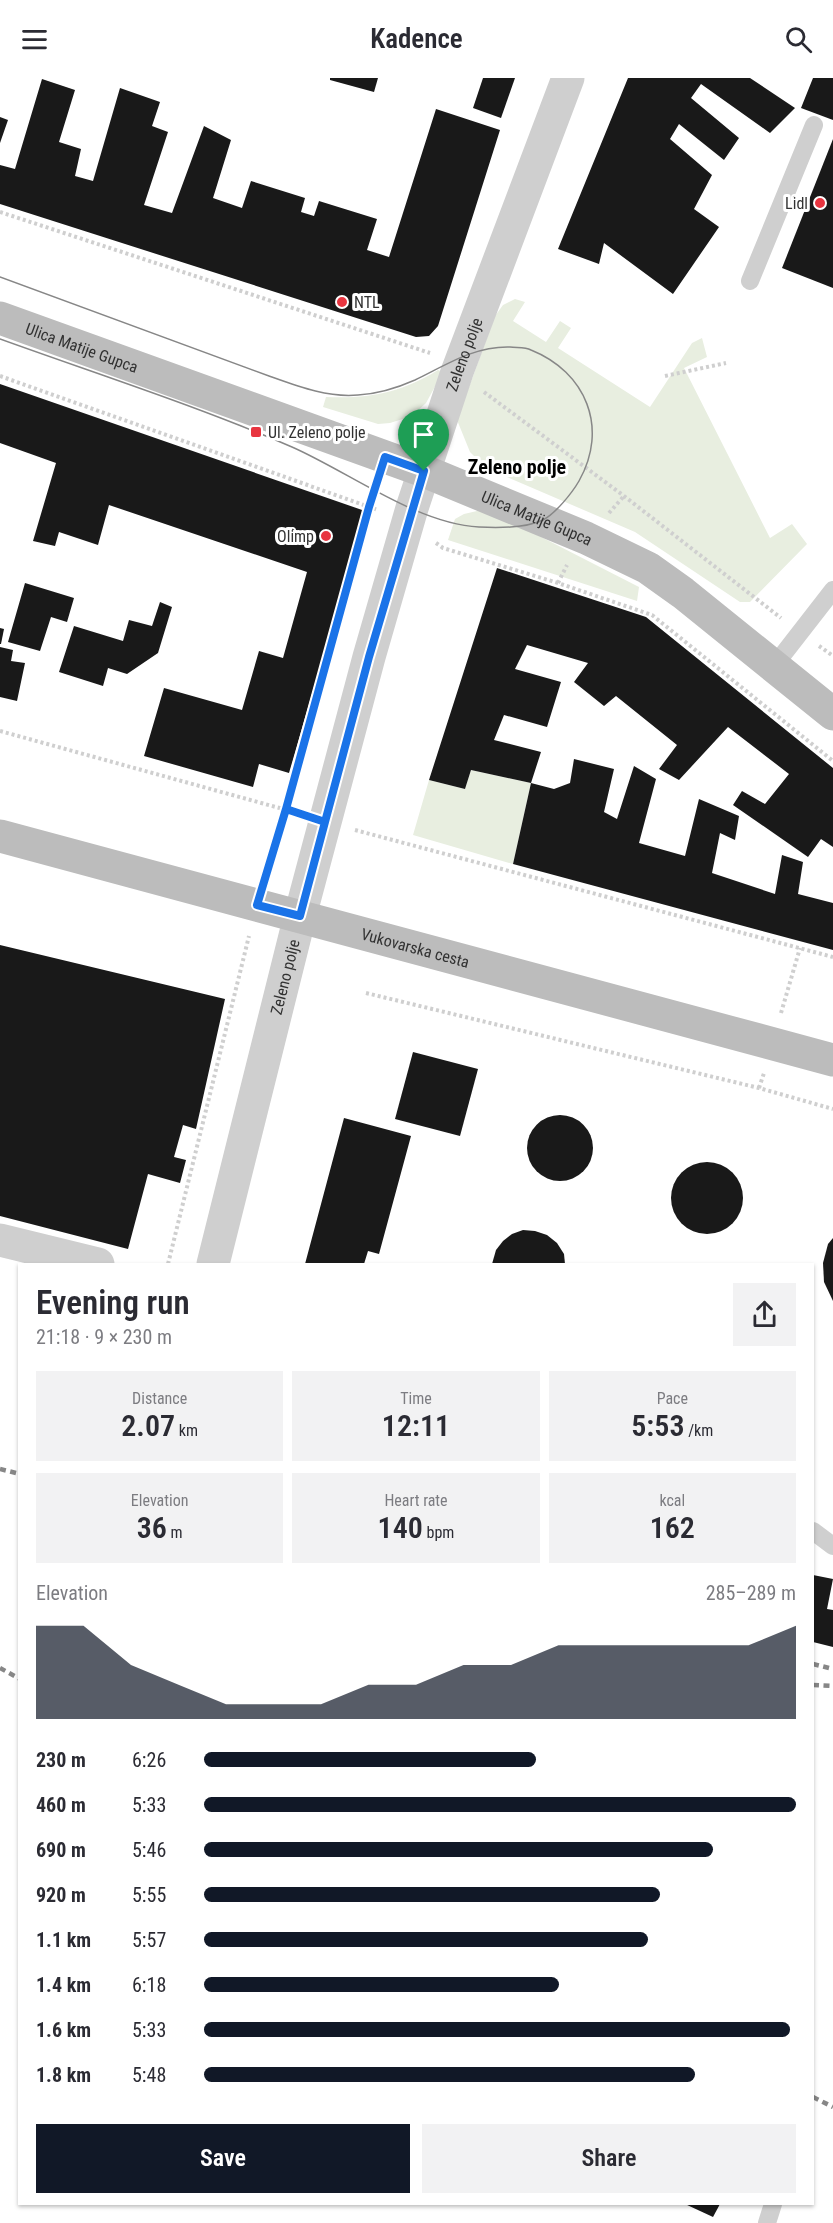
<!DOCTYPE html>
<html lang="en">
<head>
<meta charset="utf-8">
<style>
	:root { --surface:#fff; --page:#f2f2f3; --text:#2b2b33; --muted:#7c7c81; --accent:#111827 }
	body { margin:0; font-family:"Roboto Condensed",sans-serif; background:var(--page); color:var(--text); height:100vh; display:flex; flex-direction:column; font-size:22px; white-space:nowrap }
	* { box-sizing:border-box; margin:0 }
	p { font-size:20px; color:var(--muted) }
	.icon { flex:none; width:33px; height:33px; fill:none; stroke:currentColor; stroke-width:2; stroke-linecap:round; stroke-linejoin:round }
	.map { position:relative; flex:1; overflow:hidden }
	.drawer { position:absolute; left:18px; top:1185px; width:796px; height:942px; display:flex; flex-direction:column; background:var(--surface); border-radius:0px; box-shadow:0 2px 4px #0004 }
	.drawer>* { flex:none }
	.pin { position:absolute; display:grid; place-items:center; width:51px; height:51px; color:#fff; margin:-62px -26px; border-radius:50% 50% 50% 0; rotate:-45deg; box-shadow:0 0 6px #0007 }
	.pin .icon { rotate:45deg }
	.round { display:grid; place-items:center; flex:none; width:63px; height:63px; border-radius:0px; background:var(--page) }
	.overview { display:flex; align-items:center; justify-content:space-between; height:102px; padding:0 18px }
	h1 { font-size:33px; font-weight:600; line-height:45px }
	.figures { display:grid; grid-template-columns:repeat(3,1fr); gap:9px; height:102px; padding:6px 18px }
	.figures div { display:grid; align-content:center; border-radius:0px; background:var(--page); text-align:center }
	.figures b { font-size:30px; font-weight:600 }
	.figures small { font-size:16px; font-weight:400 }
	.figures p { font-size:16px }
	.chart { height:168px; padding:12px 18px }
	.chart p { display:flex; justify-content:space-between }
	.chart svg { width:100%; height:108px; margin-top:6px; fill:var(--accent); opacity:.7 }
	.primary-button { display:flex; gap:12px; margin-top:auto; padding:12px 18px }
	.primary-button a { flex:1; height:69px; border-radius:0px; background:var(--accent); color:#fff; font-size:24px; font-weight:600; line-height:69px; text-align:center }
	.primary-button a+a { background:var(--page); color:var(--text) }
	ul { padding:0 18px; list-style:none; font-size:20px }
	li { display:grid; grid-template-columns:96px 72px 1fr; align-items:center; height:45px }
	li i { height:15px; border-radius:8px; background:var(--accent) }
	header { display:flex; justify-content:space-between; align-items:center; height:78px; padding:0 18px; background:var(--surface); font-size:27px; font-weight:600 }
	.map>svg:first-child { display:block }
	.green { fill:#e8eee0 }
	.building { fill:#191919 }
	.lines { fill:none; stroke-linecap:round; stroke-linejoin:round }
	.path { stroke:#cfcfcf; stroke-width:4; stroke-dasharray:3 3; stroke-linecap:butt }
	.service { stroke:#cfcfcf; stroke-width:18 }
	.minor { stroke:#cfcfcf; stroke-width:33 }
	.secondary { stroke:#bcbcbc; stroke-width:33 }
	.tram { stroke:#878787; stroke-width:1.5 }
	.rail { stroke:#878787; stroke-width:4.5; stroke-dasharray:6 4.5; stroke-linecap:butt }
	.route-casing { stroke:#fff; stroke-width:12 }
	.route { stroke:#1a73e8; stroke-width:8 }
	.poi-dot { fill:#e83540; stroke:#fff; stroke-width:2 }
	.labels { text-anchor:middle; stroke-width:6; stroke-linejoin:round; paint-order:stroke }
	.poi-label { font-size:16px; fill:#323232; stroke:#fff; text-anchor:end }
	.street-label { font-size:16px; fill:#323232; stroke:#fff }
	.quarter-label { font-size:20px; font-weight:bold; fill:#000; stroke:#fff }
</style>
</head>
<body>
<header><svg class="icon" aria-label="menu" viewBox="0 0 24 24"><path d="M4 6h16M4 12h16M4 18h16"/></svg>Kadence<svg class="icon" aria-label="search" viewBox="0 0 24 24"><circle cx="10" cy="10" r="6"/><path d="M15 15l6 6"/></svg></header>
<div class="map">
<svg width="833" height="2145" viewBox="0 0 833 2145">
	<rect width="100%" height="100%" fill="#fff"/>
	<!-- green -->
	<g class="green">
		<path d="M515,221L525,224L513,243L546,264L560,243L571,250L558,270L650,329L692,265L702,260L707,279L684,290L770,460L792,446L807,466L750,524H740L635,454L486,390L470,374L457,342L495,238L503,227Z"/>
		<path d="M438,292L443,294L426,325L412,338L390,345L378,346L323,329L326,319C369,321 401,315 438,292Z"/>
		<path d="M477,433L489,434L504,440L639,509L637,523L448,462L455,441L464,436Z"/>
		<path d="M471,692L531,705L513,786L413,757L429,702L465,711Z"/>
	</g>
	<!-- building -->
	<g class="building">
		<path d="M330,0H378L374,14L330,2Z"/>
		<path d="M483,0H515L501,40L473,30Z"/>
		<path d="M628,0H750L795,30L770,55L701,6L691,20L739,60L724,82L679,46L670,61L712,97L694,131L719,149L673,216L604,165L599,186L558,171Z"/>
		<path d="M813,0H833V42L801,30Z"/>
		<path d="M42,1L75,12L59,64L81,71L75,98L93,103L120,10L160,24L152,48L168,54L144,127L172,135L204,48L231,62L213,120L242,130L251,103L305,120L301,134L314,138L319,123L377,141L367,172L389,179L436,31L500,52L438,248L429,258L416,259L0,126V87L15,91Z"/>
		<path d="M0,39L8,42L0,65Z"/>
		<path d="M833,61V210L782,190Z"/>
		<path d="M0,306L365,433L289,695L259,686L253,709L144,678L164,610L242,632L259,573L283,580L307,494L109,427L98,467L59,454L55,468L33,463L56,385L0,365Z"/>
		<path d="M497,490L646,539L833,690V769L821,761L808,779L733,727L742,713L765,726L789,696L728,649L679,702L659,691L677,667L616,618L604,628L574,604L588,585L527,567L515,591L561,604L547,649L504,637L494,662L541,674L531,705L471,692L465,711L429,702Z"/>
		<path d="M25,505L74,520L67,544L51,539L40,573L8,564Z"/>
		<path d="M160,524L172,529L158,575L127,596L108,590L103,608L59,594L74,548L123,563L129,542L152,548Z"/>
		<path d="M0,550L4,551L1,566H0Z"/>
		<path d="M0,569L13,572L11,583L25,585L17,623L0,619Z"/>
		<path d="M574,681L614,691L604,734L617,741L634,688L656,701L639,765L685,778L699,721L739,738L735,762L720,755L712,795L775,816L782,777L803,784L798,816L833,825V872L513,786L531,705L554,711L570,705Z"/>
		<path d="M0,867L225,921L196,1051L183,1047L174,1079L186,1082L180,1105L148,1096L128,1171L0,1138Z"/>
		<path d="M413,974L478,991L460,1058L395,1041Z"/>
		<circle cx="560" cy="1070" r="33"/>
		<path d="M344,1040L411,1058L379,1176L368,1173L364,1186H305Z"/>
		<circle cx="707" cy="1120" r="36"/>
		<path d="M523,1152L535,1153L547,1157L557,1165L564,1176L565,1186H492L496,1172L503,1163L512,1156Z"/>
		<path d="M833,1160V1223L824,1204L823,1185L828,1166Z"/>
		<path d="M813,1497L833,1501L827,1531L833,1532V1569L813,1564Z"/>
		<path d="M685,2126H720L713,2139Z"/>
	</g>
	<g class="lines">
		<!-- path -->
		<g class="path">
			<path d="M0,134L430,275"/>
			<path d="M0,298L378,432"/>
			<path d="M665,298L726,285"/>
			<path d="M484,314L624,418L781,540"/>
			<path d="M609,435L624,418"/>
			<path d="M436,465L443,470L558,505L652,537L833,683"/>
			<path d="M558,505L567,487"/>
			<path d="M819,568L833,578"/>
			<path d="M0,653L294,734"/>
			<path d="M355,752L833,879"/>
			<path d="M266,796L376,408"/>
			<path d="M366,915L759,1010L833,1031"/>
			<path d="M781,935L800,870"/>
			<path d="M759,1010L764,995"/>
			<path d="M168,1186L249,858"/>
		</g>
		<!-- service -->
		<g class="service">
			<path d="M750,203L814,47"/>
			<path d="M774,588L833,512"/>
			<path d="M813,1453L833,1468"/>
			<path d="M767,2145L773,2126"/>
		</g>
		<!-- minor -->
		<g class="minor">
			<path d="M0,1162L98,1186"/>
			<path id="s1" d="M213,1186L300,838L369,579L412,430L457,294L568,0"/>
		</g>
		<!-- secondary -->
		<g class="secondary">
			<path id="s2" d="M0,240L424,393L586,460L648,490L683,515L833,636"/>
			<path id="s3" d="M0,758L833,982"/>
		</g>
		<!-- tram -->
		<path class="tram" d="M0,199L269,298C297,308 328,320 358,317C377,316 397,310 415,302C446,287 474,268 510,269C517,270 525,269 531,272C586,294 609,350 579,403C572,415 556,435 543,442C526,450 498,450 479,449C417,446 349,394 292,369C197,328 97,296 0,261"/>
		<!-- rail -->
		<g class="rail">
			<path d="M0,1391L20,1396"/>
			<path d="M813,1586L833,1591"/>
			<path d="M0,1590L20,1601"/>
			<path d="M813,1607L833,1608"/>
			<path d="M813,2019L833,2029"/>
		</g>
	</g>
	<g class="lines">
		<defs>
			<path id="route" d="M424,393L369,579L325,744L286,731L257,827L300,838L325,744L286,731L369,429L385,379L424,393"/>
		</defs>
		<!-- route casing -->
		<use href="#route" class="route-casing"/>
		<!-- route -->
		<use href="#route" class="route"/>
	</g>
	<!-- markers -->
	<g class="poi-dot">
		<circle cx="820" cy="125" r="6"/>
		<circle cx="342" cy="224" r="6"/>
		<rect x="250" y="348" width="12" height="12" rx="3"/>
		<circle cx="326" cy="458" r="6"/>
	</g>
	<g class="labels">
		<!-- poi labels -->
		<g class="poi-label">
			<text x="808" y="131">Lidl</text>
			<text x="354" y="230" text-anchor="start">NTL</text>
			<text x="268" y="360" text-anchor="start">Ul. Zeleno polje</text>
			<text x="314" y="464">Olimp</text>
		</g>
		<!-- street labels -->
		<g class="street-label">
			<text dy="6" stroke="none"><textPath href="#s2" startOffset="87">Ulica Matije Gupca</textPath></text>
			<text dy="6" stroke="none"><textPath href="#s1" startOffset="944">Zeleno polje</textPath></text>
			<text dy="6" stroke="none"><textPath href="#s2" startOffset="573">Ulica Matije Gupca</textPath></text>
			<text dy="6" stroke="none"><textPath href="#s3" startOffset="430">Vukovarska cesta</textPath></text>
			<text dy="6" stroke="none"><textPath href="#s1" startOffset="296">Zeleno polje</textPath></text>
		</g>
		<!-- quarter labels -->
		<g class="quarter-label">
			<text x="517" y="396">Zeleno polje</text>
		</g>
	</g>
</svg>
<div class="pin" style="left:424px;top:393px;background:#1e9e55"><svg class="icon" aria-label="arrive" viewBox="0 0 24 24"><path d="M6 21V4h12l-3 4 3 4H6"/></svg></div>
<section class="drawer">
<div class="overview"><div><h1>Evening run</h1><p>21:18 · 9 × 230 m</p></div><a class="round"><svg class="icon" aria-label="share" viewBox="0 0 24 24"><path d="M12 15V3M7 8l5-5 5 5M5 13v7h14v-7"/></svg></a></div>
<div class="figures">
<div><p>Distance</p><b>2.07<small> km</small></b></div>
<div><p>Time</p><b>12:11</b></div>
<div><p>Pace</p><b>5:53<small> /km</small></b></div>
</div>
<div class="figures">
<div><p>Elevation</p><b>36<small> m</small></b></div>
<div><p>Heart rate</p><b>140<small> bpm</small></b></div>
<div><p>kcal</p><b>162</b></div>
</div>
<div class="chart"><p><span>Elevation</span>285–289 m</p>
<svg viewBox="0 0 160 44" preserveAspectRatio="none"><path d="M0 44V6L10 6L20 22L30 30L40 38L50 38L60 38L70 30L80 30L90 22L100 22L110 14L120 14L130 14L140 14L150 14L160 6V44z"/></svg>
</div>
<ul>
<li><b>230 m</b>6:26<i style="width:56%"></i></li>
<li><b>460 m</b>5:33<i style="width:100%"></i></li>
<li><b>690 m</b>5:46<i style="width:86%"></i></li>
<li><b>920 m</b>5:55<i style="width:77%"></i></li>
<li><b>1.1 km</b>5:57<i style="width:75%"></i></li>
<li><b>1.4 km</b>6:18<i style="width:60%"></i></li>
<li><b>1.6 km</b>5:33<i style="width:99%"></i></li>
<li><b>1.8 km</b>5:48<i style="width:83%"></i></li>
</ul>
<div class="primary-button"><a>Save</a><a>Share</a></div>
</section>
</div>
</body>
</html>
